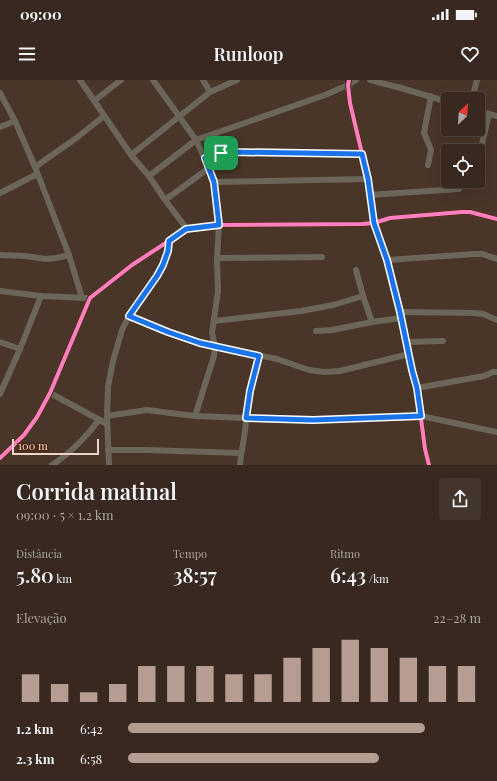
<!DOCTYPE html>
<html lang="pt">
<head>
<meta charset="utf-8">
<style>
	:root { --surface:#38281f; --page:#43342c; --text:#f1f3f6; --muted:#aba6a4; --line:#52443d; --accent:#b59d91 }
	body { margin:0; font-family:"Playfair Display",serif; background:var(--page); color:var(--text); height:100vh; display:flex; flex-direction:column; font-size:15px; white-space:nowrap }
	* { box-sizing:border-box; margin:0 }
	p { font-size:13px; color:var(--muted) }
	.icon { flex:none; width:22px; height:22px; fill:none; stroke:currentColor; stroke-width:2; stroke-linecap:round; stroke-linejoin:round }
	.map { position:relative; height:385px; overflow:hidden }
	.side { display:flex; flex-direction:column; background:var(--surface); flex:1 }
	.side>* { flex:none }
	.needle { width:26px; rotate:25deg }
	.buttons { position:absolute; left:441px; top:12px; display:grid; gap:8px }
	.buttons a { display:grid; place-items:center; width:44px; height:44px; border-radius:4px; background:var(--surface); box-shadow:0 4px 16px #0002,0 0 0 1px var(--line); font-size:20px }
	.scale { position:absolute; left:12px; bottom:10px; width:87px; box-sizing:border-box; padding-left:4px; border:2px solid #eed5c9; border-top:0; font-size:11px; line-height:14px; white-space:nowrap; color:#eed5c9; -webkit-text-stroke:3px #4c2612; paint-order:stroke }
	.pin { position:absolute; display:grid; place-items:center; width:34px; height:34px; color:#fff; margin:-17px; border-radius:8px; box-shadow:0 2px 6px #0006 }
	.round { display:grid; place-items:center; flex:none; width:42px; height:42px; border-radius:4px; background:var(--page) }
	.overview { display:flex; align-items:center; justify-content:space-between; height:68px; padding:0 16px }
	h1 { font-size:22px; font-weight:600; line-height:30px }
	.figures { display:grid; grid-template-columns:repeat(3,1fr); gap:6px; height:68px; padding:4px 16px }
	.figures div { display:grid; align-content:center }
	.figures b { font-size:20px; font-weight:600 }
	.figures small { font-size:11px; font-weight:400 }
	.figures p { font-size:11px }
	.chart { height:112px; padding:8px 16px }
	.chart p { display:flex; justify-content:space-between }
	.chart svg { width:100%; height:72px; margin-top:4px; stroke:var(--accent); stroke-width:6 }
	ul { padding:0 16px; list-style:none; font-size:13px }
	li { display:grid; grid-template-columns:64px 48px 1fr; align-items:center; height:30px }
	li i { height:10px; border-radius:5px; background:var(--accent) }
	.status { display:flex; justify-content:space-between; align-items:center; height:28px; padding:0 20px; background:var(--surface); direction:ltr }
	.status svg { height:11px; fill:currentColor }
	header { display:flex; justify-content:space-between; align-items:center; height:52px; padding:0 16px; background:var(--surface); font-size:18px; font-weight:600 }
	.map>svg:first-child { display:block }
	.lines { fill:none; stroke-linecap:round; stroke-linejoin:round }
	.minor { stroke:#6b6659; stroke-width:6 }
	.cycleway-casing { stroke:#4c2612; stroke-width:6 }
	.cycleway { stroke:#ff80c0; stroke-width:4 }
	.route-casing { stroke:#fff; stroke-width:8 }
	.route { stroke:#1a73e8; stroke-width:5 }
</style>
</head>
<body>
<div class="status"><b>09:00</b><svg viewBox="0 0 49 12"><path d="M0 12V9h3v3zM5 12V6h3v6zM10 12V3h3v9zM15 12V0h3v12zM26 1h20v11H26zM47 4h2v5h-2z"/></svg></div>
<header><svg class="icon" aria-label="menu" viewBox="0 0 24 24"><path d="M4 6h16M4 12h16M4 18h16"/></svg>Runloop<svg class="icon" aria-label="heart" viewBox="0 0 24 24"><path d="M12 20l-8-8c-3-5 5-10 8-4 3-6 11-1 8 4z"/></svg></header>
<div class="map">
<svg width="497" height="385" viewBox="0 0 497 385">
	<rect width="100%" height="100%" fill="#4a3529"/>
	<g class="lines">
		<!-- minor -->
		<g class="minor">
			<path d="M80,0L131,75L149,96L165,120L187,149"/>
			<path d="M153,0L196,60L209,88L214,102L219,145L217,178L218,211L212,253L215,267L214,276L195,336"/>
			<path d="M203,0L210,12"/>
			<path d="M349,0L348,5L350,23L368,99L374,143L387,180L400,232L412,290L417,308L425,369L429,385"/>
			<path d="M370,0L401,8L448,22"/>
			<path d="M0,13L15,41L35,87L69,175L82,218"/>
			<path d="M472,19L477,0"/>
			<path d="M94,21L121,0"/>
			<path d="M478,31L497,36"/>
			<path d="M0,47L15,41"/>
			<path d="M131,75L210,12L237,0"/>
			<path d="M205,78L221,73L231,72L362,74"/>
			<path d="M478,81L489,34"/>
			<path d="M428,85L431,70L430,67L424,53L431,16"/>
			<path d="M35,87L75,59L104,36"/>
			<path d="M149,96L196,60L325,15L348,5L356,0"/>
			<path d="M214,102L368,99"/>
			<path d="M0,113L37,94"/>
			<path d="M370,115L414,112L459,109"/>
			<path d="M165,120L209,88"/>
			<path d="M0,175L25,176L46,179L56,178L69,175"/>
			<path d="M217,178L322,177"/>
			<path d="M387,180L475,174H482L497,179"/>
			<path d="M0,211L41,216L86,218"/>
			<path d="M363,216L372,242"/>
			<path d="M400,232L475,233L483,234L497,240"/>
			<path d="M129,236L168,253L200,263L277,279L309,290L324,292L340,291L409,274"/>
			<path d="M214,241L301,231L333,225L363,216L356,190"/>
			<path d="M316,251L332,250L372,242L401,238"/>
			<path d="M0,262L20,269"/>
			<path d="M407,262L443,261"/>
			<path d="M417,308L484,296L493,292H497"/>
			<path d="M50,313L107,344"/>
			<path d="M0,314L20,269L41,216"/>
			<path d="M107,336L147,330L195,336L246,338L250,311L259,276"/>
			<path d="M108,370H146L241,373"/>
			<path d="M0,378L24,355L37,337L50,313L90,218L132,185L187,149L219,145L362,144L374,143L390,138L462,132H470L497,139"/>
			<path d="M52,385C71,373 86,357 99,340"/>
			<path d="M109,385L107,336L108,307L113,281L122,250L129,236L157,196L163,185L168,171L169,161"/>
			<path d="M240,385C241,369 246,354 246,338L313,340L421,336L497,352"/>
		</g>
		<defs>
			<g id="cycleway">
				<path d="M349,0L348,5L350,23L368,99L374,143L387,180L400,232L412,290L417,308L425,369L429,385"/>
				<path d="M0,378L24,355L37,337L50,313L90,218L132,185L187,149L219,145L362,144L374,143L390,138L462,132H470L497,139"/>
			</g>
		</defs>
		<!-- cycleway casing -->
		<use href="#cycleway" class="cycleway-casing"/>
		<!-- cycleway -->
		<use href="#cycleway" class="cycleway"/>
	</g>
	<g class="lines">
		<defs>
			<path id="route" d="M231,72L362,74L368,99L374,143L387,180L400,232L412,290L417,308L421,336L313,340L246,338L250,311L259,276L200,263L168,252L129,236L157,196L163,185L168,171L169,161L186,149L219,145L214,102L205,78L221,73Z"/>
		</defs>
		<!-- route casing -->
		<use href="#route" class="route-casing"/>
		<!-- route -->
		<use href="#route" class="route"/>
	</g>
</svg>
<div class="buttons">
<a><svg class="needle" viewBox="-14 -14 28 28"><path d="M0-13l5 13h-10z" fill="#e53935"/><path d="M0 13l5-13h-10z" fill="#aba6a4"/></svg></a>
<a><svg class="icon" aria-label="locate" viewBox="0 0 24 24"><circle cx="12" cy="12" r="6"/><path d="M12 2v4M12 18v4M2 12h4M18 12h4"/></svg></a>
</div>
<div class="scale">100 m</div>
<div class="pin" style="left:221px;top:73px;background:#1e9e55"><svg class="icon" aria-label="arrive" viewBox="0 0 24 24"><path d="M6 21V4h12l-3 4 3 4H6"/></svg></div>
</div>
<section class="side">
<div class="overview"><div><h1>Corrida matinal</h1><p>09:00 · 5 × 1.2 km</p></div><a class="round"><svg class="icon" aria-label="share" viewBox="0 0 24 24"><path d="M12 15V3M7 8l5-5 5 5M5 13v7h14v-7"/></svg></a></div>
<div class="figures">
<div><p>Distância</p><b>5.80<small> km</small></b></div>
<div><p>Tempo</p><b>38:57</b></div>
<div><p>Ritmo</p><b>6:43<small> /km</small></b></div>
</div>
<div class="chart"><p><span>Elevação</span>22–28 m</p>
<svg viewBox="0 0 160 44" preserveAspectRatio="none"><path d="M5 44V27M15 44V33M25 44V38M35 44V33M45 44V22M55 44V22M65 44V22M75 44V27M85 44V27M95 44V17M105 44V11M115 44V6M125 44V11M135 44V17M145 44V22M155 44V22"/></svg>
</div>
<ul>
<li><b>1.2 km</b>6:42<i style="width:84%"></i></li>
<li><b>2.3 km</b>6:58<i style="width:71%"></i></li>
</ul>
</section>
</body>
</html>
